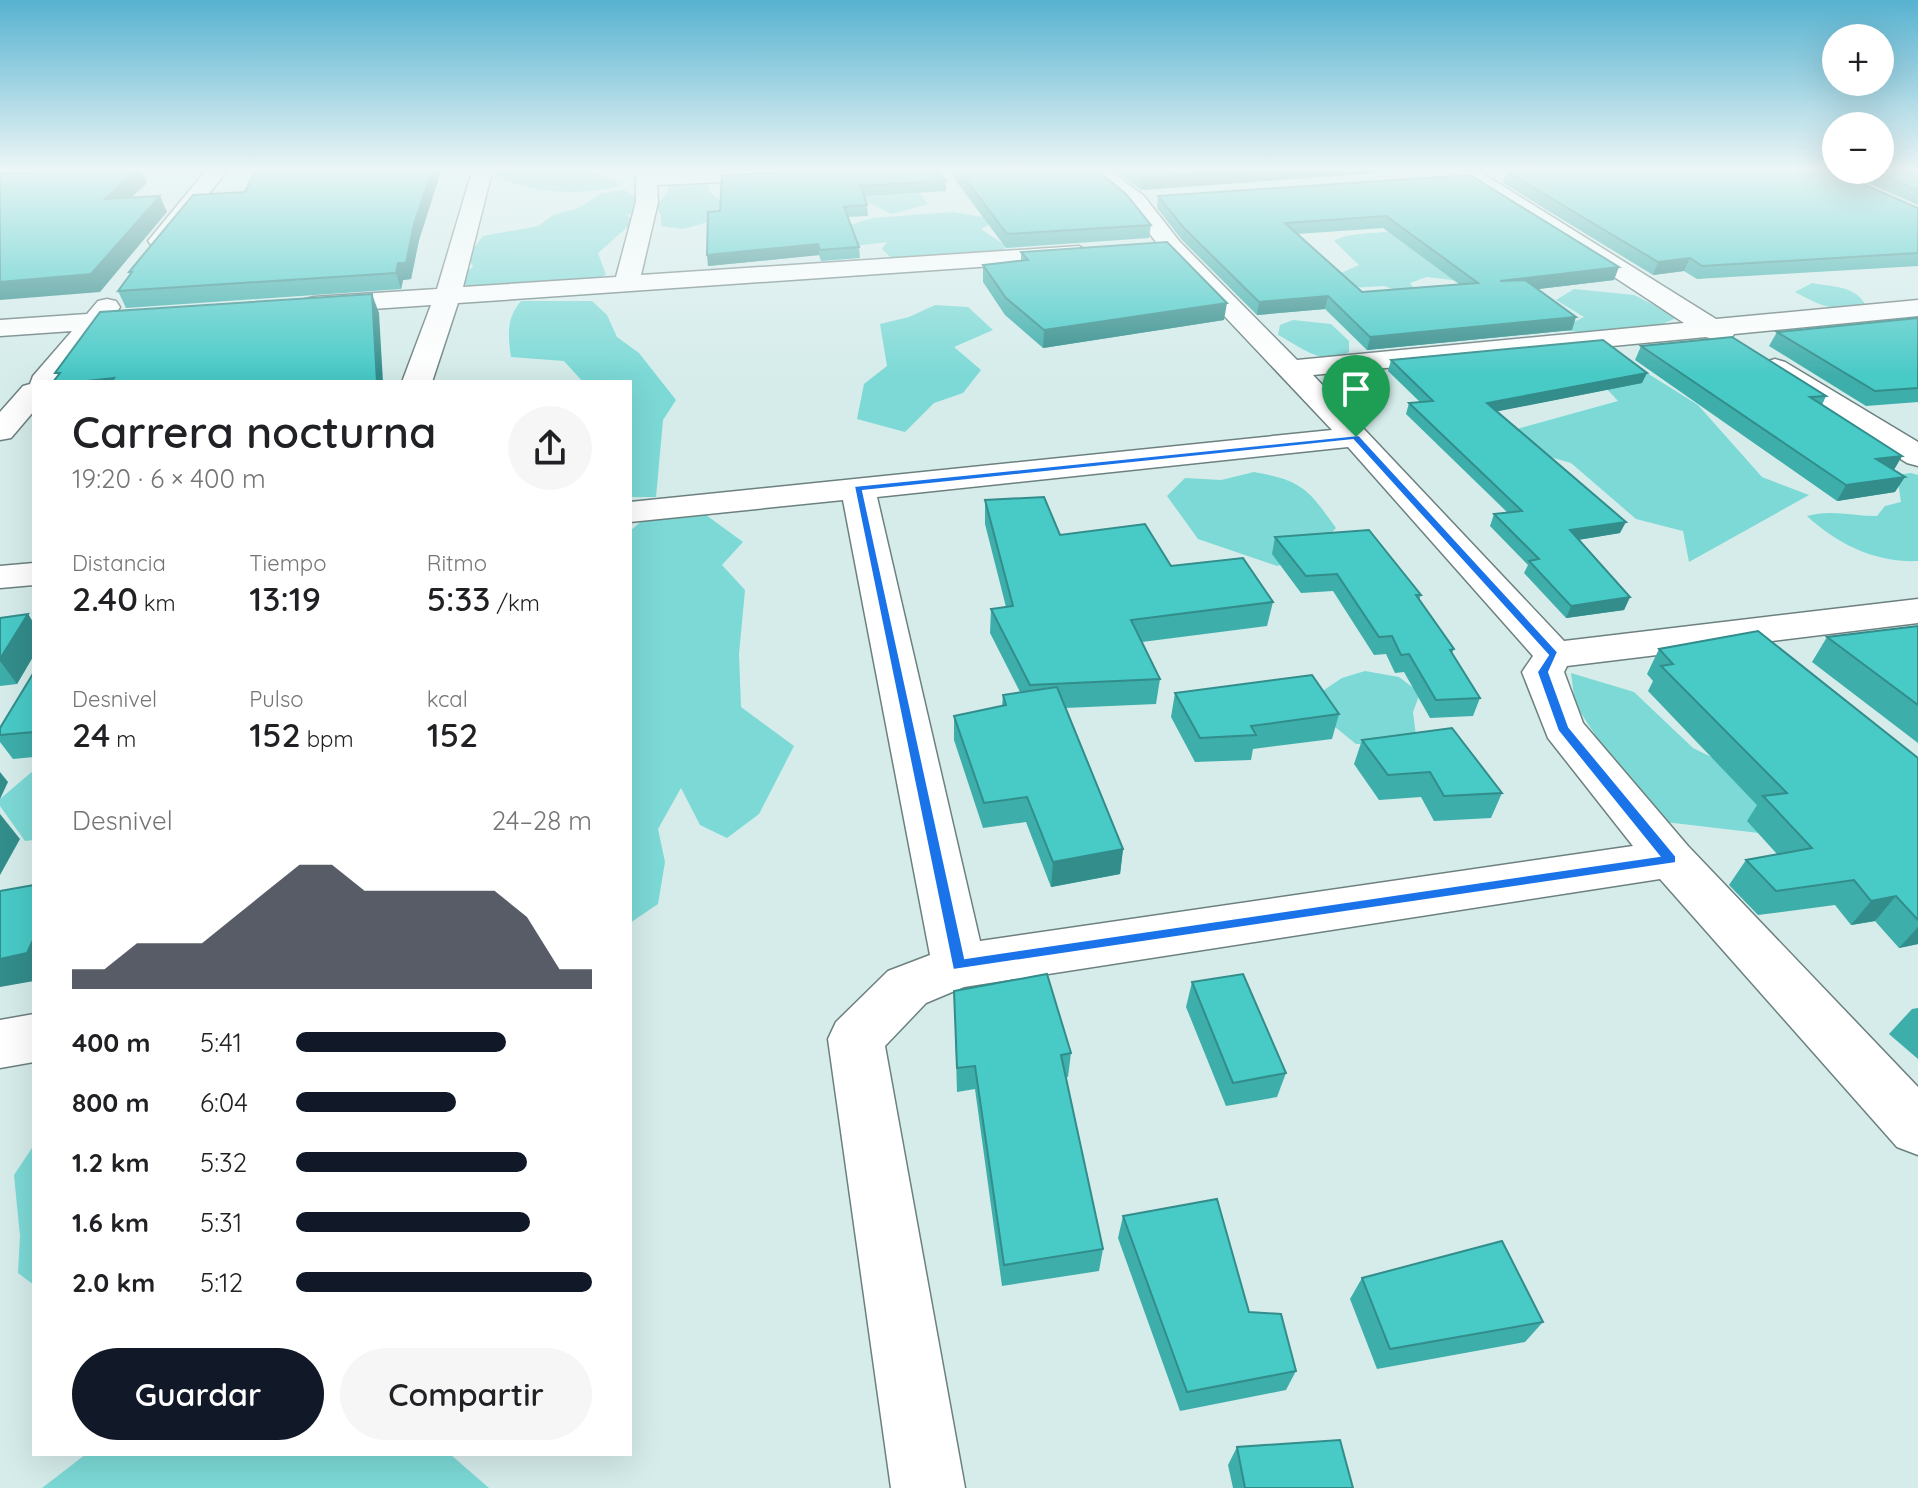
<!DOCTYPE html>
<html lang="es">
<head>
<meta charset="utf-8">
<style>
	:root { --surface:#fff; --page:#f6f6f6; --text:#202124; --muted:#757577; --accent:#111827 }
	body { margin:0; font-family:Quicksand,sans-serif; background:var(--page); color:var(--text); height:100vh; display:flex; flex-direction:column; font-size:30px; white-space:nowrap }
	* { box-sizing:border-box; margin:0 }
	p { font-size:26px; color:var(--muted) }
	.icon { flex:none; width:44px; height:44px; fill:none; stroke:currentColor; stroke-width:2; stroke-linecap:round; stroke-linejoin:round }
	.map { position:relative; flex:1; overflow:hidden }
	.panel { position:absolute; left:32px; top:380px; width:600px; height:1076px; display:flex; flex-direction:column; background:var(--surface); border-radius:0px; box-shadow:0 8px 32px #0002 }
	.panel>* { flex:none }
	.tools { position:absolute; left:1822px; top:24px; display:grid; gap:16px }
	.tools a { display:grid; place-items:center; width:72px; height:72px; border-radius:50%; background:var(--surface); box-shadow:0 8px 32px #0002; font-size:40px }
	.pin { position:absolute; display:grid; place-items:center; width:68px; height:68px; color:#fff; margin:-82px -34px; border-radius:50% 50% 50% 0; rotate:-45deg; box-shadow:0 0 8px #0007 }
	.pin .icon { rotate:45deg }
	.round { display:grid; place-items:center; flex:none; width:84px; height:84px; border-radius:42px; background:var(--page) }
	.headline { display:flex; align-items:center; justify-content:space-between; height:136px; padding:0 40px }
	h1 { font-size:44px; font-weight:600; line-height:60px }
	.stats { display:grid; grid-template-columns:repeat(3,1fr); gap:12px; height:136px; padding:8px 40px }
	.stats div { display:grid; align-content:center }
	.stats b { font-size:34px; font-weight:600 }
	.stats small { font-size:22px; font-weight:400 }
	.stats p { font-size:22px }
	.chart { height:224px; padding:16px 40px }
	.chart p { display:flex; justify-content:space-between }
	.chart svg { width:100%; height:144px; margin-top:8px; fill:var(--accent); opacity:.7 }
	.button { display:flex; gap:16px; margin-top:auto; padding:16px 40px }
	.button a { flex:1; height:92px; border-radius:48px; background:var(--accent); color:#fff; font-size:32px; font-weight:600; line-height:92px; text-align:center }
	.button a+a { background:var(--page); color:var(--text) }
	ul { padding:0 40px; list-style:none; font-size:26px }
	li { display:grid; grid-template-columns:128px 96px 1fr; align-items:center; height:60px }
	li i { height:20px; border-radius:10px; background:var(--accent) }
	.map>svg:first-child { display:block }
	.green { fill:#7cd9d6 }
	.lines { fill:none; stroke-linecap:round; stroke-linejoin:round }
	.minor-casing { stroke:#6c807f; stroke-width:3 }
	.minor { fill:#fff; fill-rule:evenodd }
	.wall { fill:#3eaeab; fill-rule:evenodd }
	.shaded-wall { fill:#328d8b }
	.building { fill:#48cac7; stroke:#328d8b; stroke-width:2; fill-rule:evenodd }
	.route { fill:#1a73e8; stroke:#fff; stroke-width:2; fill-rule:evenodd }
</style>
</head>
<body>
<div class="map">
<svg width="1918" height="1488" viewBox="0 0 1918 1488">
	<rect width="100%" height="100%" fill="#d5eceb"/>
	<!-- green -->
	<g class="green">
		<path d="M474,168H585L622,185C589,194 555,194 522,186C506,182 491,172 474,168Z"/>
		<path d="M668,181L709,184L708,190L722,203L717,208L726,212V217L683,229L661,226V215L655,207L668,192Z"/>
		<path d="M624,190L637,198L634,213L627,215L633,222L598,253L606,275L590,280C560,282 474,293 452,281L473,267L468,256L483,236L538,226L553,215L579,208L600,194Z"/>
		<path d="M919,193L928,204L892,214L853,195Z"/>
		<path d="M952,212L988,218L990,224L981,229L1006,246L1000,255L929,259L890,257L882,249L887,242L855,246L837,229L873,218Z"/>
		<path d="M1395,230L1476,283L1427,277L1410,283L1422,299L1384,286L1348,288L1327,279L1359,265L1334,241C1351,231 1375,235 1395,230Z"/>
		<path d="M1812,283C1831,287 1854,285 1865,304C1834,313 1821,306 1795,292Z"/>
		<path d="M1574,289L1634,295L1678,317C1640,336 1601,337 1559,329L1584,317L1556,300Z"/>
		<path d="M521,301H592L607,315L617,337L639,353L676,400L663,420L656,497H630V382H583L564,361L511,357C508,334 506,319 521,301Z"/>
		<path d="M935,305L968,307L993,330L954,347L981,370L963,393L934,403L905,432L857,419L864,384L887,366L880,324L909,317Z"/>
		<path d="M1293,320L1331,324L1349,341V352C1323,368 1300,346 1278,335L1280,325Z"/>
		<path d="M1623,358L1698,405L1762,477L1809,495L1689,562L1683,531L1636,519L1571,463L1484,438L1618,401L1592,373Z"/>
		<path d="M1254,472C1303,481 1308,489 1336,528L1311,556L1277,566L1198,539L1167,496L1185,478L1221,480Z"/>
		<path d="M1911,473L1918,475V561C1876,563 1837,544 1807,516C1830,509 1853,516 1877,516L1885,506L1901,502L1897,475Z"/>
		<path d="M706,515L743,542L722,565L745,590L739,654L741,707L794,746L759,814L727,838L700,825L681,788L658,829L665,862L658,904L630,923V531L643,520Z"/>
		<path d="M1365,671L1399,677L1420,693L1413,712L1417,744H1356L1324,718V690L1342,678Z"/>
		<path d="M1571,673L1634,692L1693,748L1762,782L1759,833L1665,822L1603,747L1575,704Z"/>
		<path d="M34,770V840L25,841L0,806V799Z"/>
		<path d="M34,1145V1285L18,1273L20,1236L14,1175Z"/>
		<path d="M86,1454H450L489,1488H42Z"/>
	</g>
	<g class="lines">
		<defs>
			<g id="minor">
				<path d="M208,168H229L168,246H152L148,241L152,236Z"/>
				<path d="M473,168H493L463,287L616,277L636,202V168H656L657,172L908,168L898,174L657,185L658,202L641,275L1079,246L1091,253L1079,260L458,303L432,382H402L431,305L314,313L305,311L301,305L305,299L314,297L437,289Z"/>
				<path d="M1083,168H1106L1143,195L1180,242L1297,360L1684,323L1449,168H1474L1716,319L1918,300V316L1734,334L1730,340L1720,342L1706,337L1313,375L1564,641L1918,599V623L1567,666L1564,672L1583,723L1688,846L1918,1087V1155L1897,1147L1660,879L964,987L926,1003L885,1046L965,1488H891L828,1039L836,1022L888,971L930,955L843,500L630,522V502L1332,430L1164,252L1127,205ZM1348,447L1533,656L1522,672L1548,738L1633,846L980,941L877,497Z"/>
				<path d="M107,299L116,301L120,307L117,312L162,311L166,317L162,323L103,329L59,382H34V411L11,438L0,440V412L23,386L30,384L33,376L72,331L0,336V320L87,314L98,301Z"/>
				<path d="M1775,359L1785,362L1918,442V466L1907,463L1765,374L1761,368L1765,362Z"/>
				<path d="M34,563V585L0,588V566Z"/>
				<path d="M34,1014V1062L0,1068V1020Z"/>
			</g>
		</defs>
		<!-- minor casing -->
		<use href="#minor" class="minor-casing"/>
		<!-- minor -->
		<use href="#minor" class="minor"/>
	</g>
	<!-- wall -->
	<g class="wall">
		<path d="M953,168H1095L1151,225L1149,238L1006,248L953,177Z"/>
		<path d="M1111,168H1446L1141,190Z"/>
		<path d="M1918,168V205L1839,170H1880Z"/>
		<path d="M441,171L419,240L411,279L403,280L401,289L126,308L118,291L130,275L129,272L245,192Z"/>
		<path d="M1507,172L1918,209V266L1697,279L1684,271L1653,275L1503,183Z"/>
		<path d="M722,175L946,181V191L864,196L867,205L868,216L848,217L859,247L860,258L821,261L819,255L708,266L720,211Z"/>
		<path d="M1470,175L1614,280L1538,289L1572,330L1367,350L1325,309L1257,315L1182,240L1157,208L1158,196ZM1383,228L1459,284L1362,292L1297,234Z"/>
		<path d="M1021,252L1224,320L1043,348L1005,315L983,282V265L1021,260Z"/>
		<path d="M1918,318V402L1866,406L1769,346L1777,332Z"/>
		<path d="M1641,346L1826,396L1822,405L1902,456L1894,470L1895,492L1837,501L1635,360Z"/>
		<path d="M1391,360L1642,383L1497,411L1620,533L1578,540L1630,597L1624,610L1566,618L1524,573L1528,565L1490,526L1494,514L1508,513L1406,414L1409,403L1420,402L1388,371Z"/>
		<path d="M985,500L1060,535L1171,566L1273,602L1267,626L1142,642L1160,679L1156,704L1065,708L1123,849L1120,874L1051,887L1026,822L983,828L954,740V716L1002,706L1003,695L1020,692L990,633L991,609L1006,607L985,524Z"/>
		<path d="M1275,537L1421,595L1419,600L1454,649L1452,653L1480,698L1473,716L1430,718L1404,672L1395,673L1386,654L1374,655L1333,591L1301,593L1272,554Z"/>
		<path d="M28,614L34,624V655L17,684L0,686V618Z"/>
		<path d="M1918,626V743L1812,662L1827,637Z"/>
		<path d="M1659,649L1918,758V944L1899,948L1875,921L1851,925L1835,905L1758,915L1729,885L1746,860L1777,854L1747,821L1757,805L1648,691L1653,681L1647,674Z"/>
		<path d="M34,672V757L13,759L0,742V728Z"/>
		<path d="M1175,693L1339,714L1332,739L1253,749L1251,760L1195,762L1171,717Z"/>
		<path d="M1362,740L1502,793L1491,818L1434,821L1421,797L1379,800L1354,764Z"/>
		<path d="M1192,982L1286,1073L1277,1097L1226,1106L1186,1007Z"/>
		<path d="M954,991L1071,1053L1068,1077H1066L1103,1249L1099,1271L1002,1286L975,1089L957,1092Z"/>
		<path d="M1918,1008V1059L1889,1034L1912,1009Z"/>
		<path d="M1123,1216L1249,1312L1296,1371L1286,1390L1180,1411L1118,1238Z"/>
		<path d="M1362,1278L1543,1322L1525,1342L1377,1369L1350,1299Z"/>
		<path d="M1237,1447L1353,1488H1233L1228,1465Z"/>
	</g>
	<!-- shaded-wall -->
	<g class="shaded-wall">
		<path d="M0,168H22L0,187Z"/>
		<path d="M139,168H140L147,183L113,215L105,199Z"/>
		<path d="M433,168H440L441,171L419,240L411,279L403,280L401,289L396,273L398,263L414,224Z"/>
		<path d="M1286,168H1446L1141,190L1142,178Z"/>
		<path d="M160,196L167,212L100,292L0,300V282Z"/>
		<path d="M818,244L819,255L708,266L707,255Z"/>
		<path d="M1690,258L1684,271L1653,275L1658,262Z"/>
		<path d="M1619,267L1614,280L1496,294L1500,281Z"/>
		<path d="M372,294L379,313L383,382H377Z"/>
		<path d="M1328,296L1325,309L1257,315L1259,302Z"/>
		<path d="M1227,303L1224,320L1043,348L1044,330Z"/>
		<path d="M1576,317L1572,330L1367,350L1370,337Z"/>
		<path d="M1647,373L1642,383L1484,414L1487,403Z"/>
		<path d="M114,378L116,382H78Z"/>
		<path d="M1902,456L1893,471L1876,459Z"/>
		<path d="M1905,477L1895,492L1837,501L1846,485Z"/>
		<path d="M1626,522L1620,533L1565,542L1570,530Z"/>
		<path d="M1630,597L1624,610L1566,618L1571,606Z"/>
		<path d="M28,614L34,624V655L17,684L0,661V659Z"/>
		<path d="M0,772L8,782L0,799Z"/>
		<path d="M0,814L20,839L0,875Z"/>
		<path d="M1123,849L1120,874L1051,887L1053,862Z"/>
		<path d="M1896,896L1875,921L1851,925L1871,901Z"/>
		<path d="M1918,927V944L1899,948Z"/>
		<path d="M34,938V981L0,987V959Z"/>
	</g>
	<!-- building -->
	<g class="building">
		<path d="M119,168H139L105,199L160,196L91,274L0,282V174Z"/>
		<path d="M257,168H433L414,224L406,263H398L396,273L118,291L132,272H129L193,195L245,192Z"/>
		<path d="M874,168H934L946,181L861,186L867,205L844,207L859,247L820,250L818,244L707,255L708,212L720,211L722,175Z"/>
		<path d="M957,168H1095L1126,194L1151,225L1007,234Z"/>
		<path d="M1128,168H1286L1142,178Z"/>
		<path d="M1551,168H1826L1918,208V253L1702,266L1690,258L1658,262L1507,172Z"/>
		<path d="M1880,168H1918V190L1871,170H1880Z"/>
		<path d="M1470,175L1619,267L1500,281L1525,280L1576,317L1370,337L1328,296L1259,302L1184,228L1158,196ZM1386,216L1478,283L1362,292L1285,223Z"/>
		<path d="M1167,242L1227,303L1044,330L1006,298L983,265L1028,260L1021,252Z"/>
		<path d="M372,294L377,382H111L114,378L78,382H53L60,373H55L100,312Z"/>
		<path d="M1918,318V388L1875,391L1777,332Z"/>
		<path d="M1732,337L1826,396L1810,397L1902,456L1876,459L1905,477L1846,485L1641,346Z"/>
		<path d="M1603,340L1647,373L1487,403L1626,522L1570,530L1630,597L1571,606L1529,561L1539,559L1494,514L1522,511L1409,403L1433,401L1391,360Z"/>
		<path d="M1044,497L1060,535L1145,524L1171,566L1243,558L1273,602L1131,620L1160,679L1030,685L991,609L1013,606L985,500Z"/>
		<path d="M1369,530L1421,595H1416L1454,649L1450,650L1480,698L1436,700L1409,654L1401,655L1392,636L1379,637L1337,574L1306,576L1275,537Z"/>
		<path d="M28,614L0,659V618Z"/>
		<path d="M1918,626V705L1827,637Z"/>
		<path d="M1758,631L1918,758V920L1896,896L1871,901L1854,880L1776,891L1746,860L1812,848L1763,796L1787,793L1661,666L1673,664L1659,649Z"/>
		<path d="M34,672V732L0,735V728Z"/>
		<path d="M1312,675L1339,714L1251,726L1256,735L1200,738L1175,693Z"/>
		<path d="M1057,687L1123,849L1053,862L1027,797L984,803L954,716L1006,705L1003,695Z"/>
		<path d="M1452,728L1502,793L1444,796L1430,772L1388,775L1362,740Z"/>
		<path d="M34,885V938L27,953L0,959V891Z"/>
		<path d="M1047,974L1071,1053L1061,1055L1103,1249L1004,1265L975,1066L957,1068L954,991Z"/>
		<path d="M1243,974L1286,1073L1233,1083L1192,982Z"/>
		<path d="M1217,1199L1249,1312L1281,1314L1296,1371L1187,1392L1123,1216Z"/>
		<path d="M1502,1241L1543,1322L1390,1349L1362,1278Z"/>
		<path d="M1340,1440L1353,1488H1245L1237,1447Z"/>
	</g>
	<!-- sky -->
	<linearGradient id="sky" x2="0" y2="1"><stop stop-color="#57b2d0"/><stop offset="0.45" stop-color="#ecf6f6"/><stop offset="1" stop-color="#ecf6f6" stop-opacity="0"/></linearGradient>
	<rect width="1918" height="376" fill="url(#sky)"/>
	<!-- route -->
	<path class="route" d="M1359,435L1558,652L1549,672L1569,727L1676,856V863L953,970L854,486ZM1353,440L1548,655L1537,672L1558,731L1659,856L965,958L863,491Z"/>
</svg>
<div class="tools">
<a>+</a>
<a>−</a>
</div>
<div class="pin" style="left:1356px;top:437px;background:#1e9e55"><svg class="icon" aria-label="arrive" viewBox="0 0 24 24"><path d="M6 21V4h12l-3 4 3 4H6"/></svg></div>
<section class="panel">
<div class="headline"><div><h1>Carrera nocturna</h1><p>19:20 · 6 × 400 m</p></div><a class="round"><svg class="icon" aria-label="share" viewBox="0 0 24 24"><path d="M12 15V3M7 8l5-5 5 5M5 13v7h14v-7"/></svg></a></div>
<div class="stats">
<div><p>Distancia</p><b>2.40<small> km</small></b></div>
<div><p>Tiempo</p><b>13:19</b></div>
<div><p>Ritmo</p><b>5:33<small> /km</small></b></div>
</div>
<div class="stats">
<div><p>Desnivel</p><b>24<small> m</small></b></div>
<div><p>Pulso</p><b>152<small> bpm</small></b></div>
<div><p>kcal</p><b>152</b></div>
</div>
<div class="chart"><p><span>Desnivel</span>24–28 m</p>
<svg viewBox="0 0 160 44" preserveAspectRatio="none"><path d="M0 44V38L10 38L20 30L30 30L40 30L50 22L60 14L70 6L80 6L90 14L100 14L110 14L120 14L130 14L140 22L150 38L160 38V44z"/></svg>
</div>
<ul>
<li><b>400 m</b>5:41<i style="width:71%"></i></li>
<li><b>800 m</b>6:04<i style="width:54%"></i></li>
<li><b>1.2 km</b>5:32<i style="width:78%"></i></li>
<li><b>1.6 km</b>5:31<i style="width:79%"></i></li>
<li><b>2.0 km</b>5:12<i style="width:100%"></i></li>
</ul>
<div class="button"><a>Guardar</a><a>Compartir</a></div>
</section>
</div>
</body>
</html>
